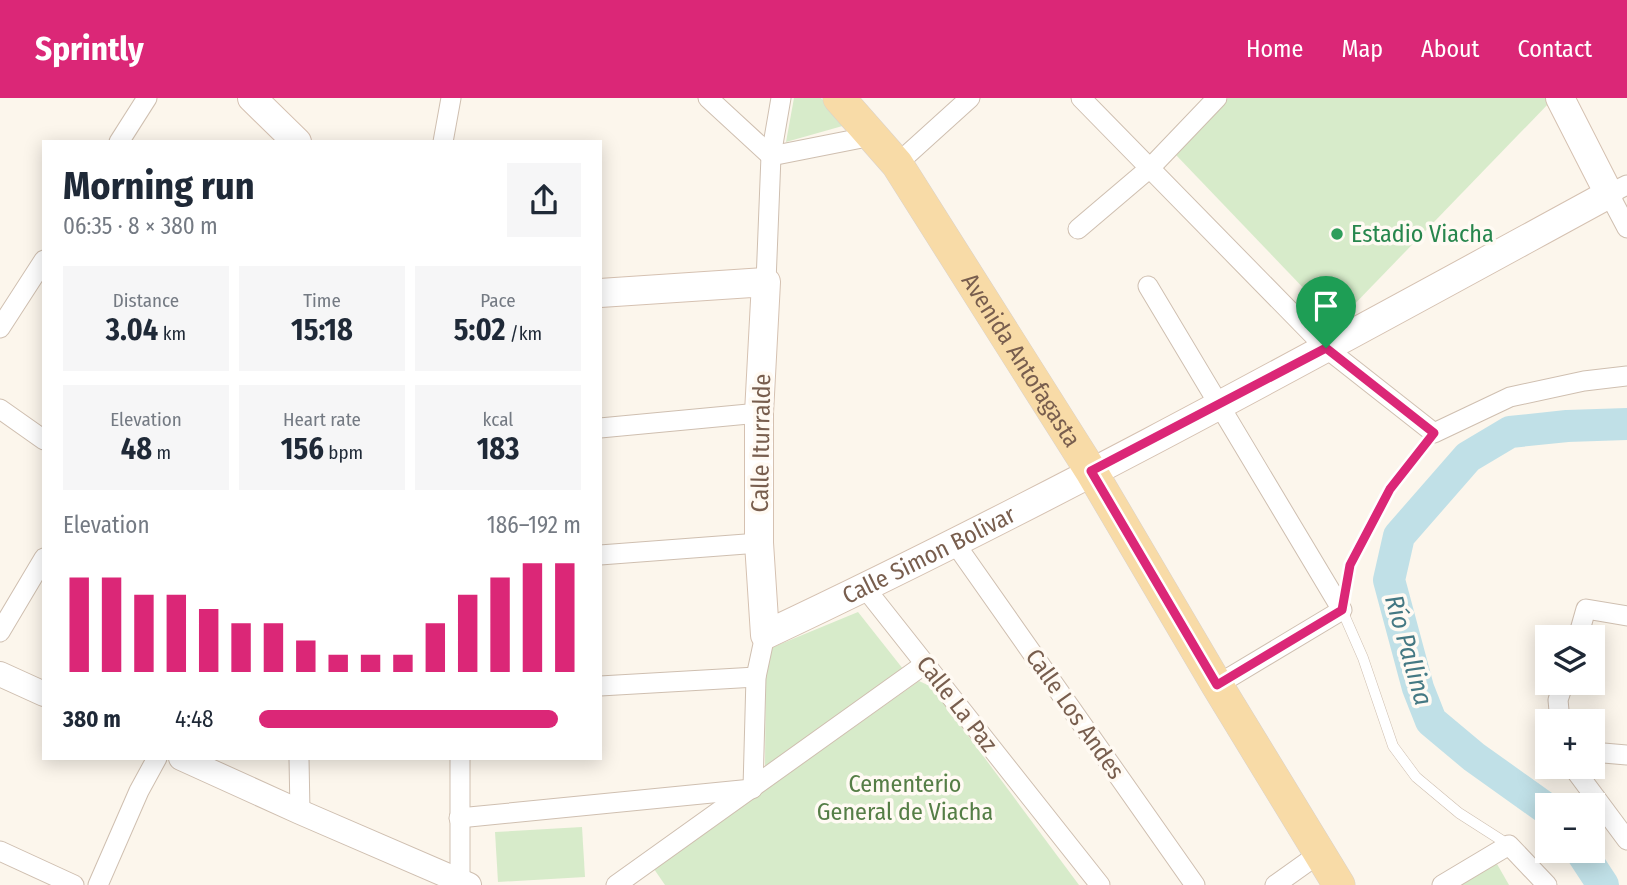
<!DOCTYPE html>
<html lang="en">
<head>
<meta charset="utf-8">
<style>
	:root { --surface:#fff; --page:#f6f6f7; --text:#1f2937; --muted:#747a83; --accent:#db2777 }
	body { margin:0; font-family:"Fira Sans Condensed",sans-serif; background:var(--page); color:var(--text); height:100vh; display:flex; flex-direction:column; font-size:26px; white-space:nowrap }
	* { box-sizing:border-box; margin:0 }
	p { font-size:23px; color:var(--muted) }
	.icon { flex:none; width:38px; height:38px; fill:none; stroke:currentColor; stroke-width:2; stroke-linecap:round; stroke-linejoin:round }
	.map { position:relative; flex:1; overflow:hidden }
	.panel { position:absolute; left:42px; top:42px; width:560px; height:620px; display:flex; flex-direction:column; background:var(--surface); border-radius:0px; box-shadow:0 4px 18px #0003 }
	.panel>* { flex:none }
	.controls { position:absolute; left:1535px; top:527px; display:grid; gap:14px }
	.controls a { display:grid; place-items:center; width:70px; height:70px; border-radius:0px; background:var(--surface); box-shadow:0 4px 18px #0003; font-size:35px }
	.pin { position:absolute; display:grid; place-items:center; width:60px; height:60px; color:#fff; margin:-72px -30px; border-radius:50% 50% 50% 0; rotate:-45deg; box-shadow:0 0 7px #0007 }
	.pin .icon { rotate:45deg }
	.round { display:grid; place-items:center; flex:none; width:74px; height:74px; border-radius:0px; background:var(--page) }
	.overview { display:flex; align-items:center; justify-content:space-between; height:119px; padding:0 21px }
	h1 { font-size:38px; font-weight:700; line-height:52px }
	.figures { display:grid; grid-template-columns:repeat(3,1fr); gap:10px; height:119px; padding:7px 21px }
	.figures div { display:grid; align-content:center; border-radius:0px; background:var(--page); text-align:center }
	.figures b { font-size:30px; font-weight:700 }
	.figures small { font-size:19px; font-weight:400 }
	.figures p { font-size:19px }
	.chart { height:196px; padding:14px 21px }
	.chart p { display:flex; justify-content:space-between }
	.chart svg { width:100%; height:126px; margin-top:7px; stroke:var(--accent); stroke-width:6 }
	ul { padding:0 21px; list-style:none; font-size:23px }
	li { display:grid; grid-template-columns:112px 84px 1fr; align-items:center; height:52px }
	li i { height:18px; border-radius:9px; background:var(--accent) }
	header { display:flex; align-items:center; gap:42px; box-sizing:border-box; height:98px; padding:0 35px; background:var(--accent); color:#fff }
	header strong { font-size:33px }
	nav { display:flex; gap:38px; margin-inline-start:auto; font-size:24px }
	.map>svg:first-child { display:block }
	.green { fill:#d7ebca }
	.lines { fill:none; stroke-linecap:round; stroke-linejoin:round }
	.river { stroke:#c0e0e7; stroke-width:32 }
	.service-casing { stroke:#cfbfb0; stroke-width:11 }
	.minor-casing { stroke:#cfbfb0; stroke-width:21 }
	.tertiary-casing { stroke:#cfbfb0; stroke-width:26 }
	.secondary-casing { stroke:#d5c1b1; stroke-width:30 }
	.primary-casing { stroke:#d9d2cd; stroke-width:33 }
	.service { stroke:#fff; stroke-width:10 }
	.minor { stroke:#fff; stroke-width:19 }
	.tertiary { stroke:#fff; stroke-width:24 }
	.secondary { stroke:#fff; stroke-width:28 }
	.primary { stroke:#f8dba7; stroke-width:32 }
	.route-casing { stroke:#fff; stroke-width:14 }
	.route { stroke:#db2777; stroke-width:9 }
	.leisure-dot { fill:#2e9e5b; stroke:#fffaf3; stroke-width:2.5 }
	.labels { text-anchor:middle; stroke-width:7; stroke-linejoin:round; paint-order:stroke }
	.leisure-label { font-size:24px; fill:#27864d; stroke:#fffaf3; text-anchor:start }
	.street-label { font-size:24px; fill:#785e4e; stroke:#fffaf3 }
	.park-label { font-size:24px; fill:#557e46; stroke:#fffaf3 }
	.water-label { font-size:26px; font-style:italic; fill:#447883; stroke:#fffaf3 }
</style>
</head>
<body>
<header>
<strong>Sprintly</strong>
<nav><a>Home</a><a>Map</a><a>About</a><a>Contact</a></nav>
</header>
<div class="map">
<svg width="1627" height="787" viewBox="0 0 1627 787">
	<rect width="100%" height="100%" fill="#fcf6ec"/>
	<!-- green -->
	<g class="green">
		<path d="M794,0H821L846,27L786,44Z"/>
		<path d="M1228,0H1549L1551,3L1346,215L1333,221L1176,57Z"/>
		<path d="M858,514L907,576L765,668L766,552Z"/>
		<path d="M919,583L932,589L1079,787H665L654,771Z"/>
		<path d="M582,729L585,779L498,784L495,734Z"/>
		<path d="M1497,766L1509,787H1458Z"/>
	</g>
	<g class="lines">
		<!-- river -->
		<g class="river">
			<path d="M1547,711L1474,659L1431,623L1418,590L1389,482L1399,438L1468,359L1510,334L1567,328L1627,326"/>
			<path d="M1580,752L1603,787"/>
		</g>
		<defs>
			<path id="service" d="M1434,335L1390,391L1350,467L1342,512L1363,560L1393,648L1416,679L1459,715L1509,747"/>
			<g id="minor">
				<path d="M708,0L771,58"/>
				<path d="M1081,0L1326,250L1434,335L1510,299L1584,283L1627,278"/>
				<path d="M119,44L147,0"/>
				<path d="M443,44L451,0"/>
				<path d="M771,58L872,38"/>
				<path d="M897,66L970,0"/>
				<path d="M1627,87L1609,96L1627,130"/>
				<path d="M1078,131L1151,69L1217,0"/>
				<path d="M766,184L771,58L781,0"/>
				<path d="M1148,188L1342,512L1217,587"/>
				<path d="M0,230L44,162"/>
				<path d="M0,311L44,342"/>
				<path d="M600,330L759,315"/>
				<path d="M954,444L1195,787"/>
				<path d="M600,457L759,445"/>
				<path d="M865,490L1100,787"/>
				<path d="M0,534L44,460"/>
				<path d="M1578,539L1586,511L1627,518"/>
				<path d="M600,588L756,579"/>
				<path d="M1560,623L1558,602L1564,584"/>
				<path d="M1592,654L1627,657"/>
				<path d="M299,660L300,714"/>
				<path d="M1572,668L1627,742"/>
				<path d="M753,690L756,579L765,537"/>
				<path d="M459,720L752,691"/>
				<path d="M0,753L74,787"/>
				<path d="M460,783V660"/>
				<path d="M98,787L139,693L157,660"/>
				<path d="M616,787L925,566"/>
				<path d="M1275,787L1320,755"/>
				<path d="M1442,787L1509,747L1547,787"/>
			</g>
			<g id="tertiary">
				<path d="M0,576L44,596"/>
				<path d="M181,660L300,714L469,787"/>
			</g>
			<g id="secondary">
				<path d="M252,0L297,44"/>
				<path id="s1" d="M600,195L766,184L759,315V445L765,537C1052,402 1330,248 1609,96L1560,0"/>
			</g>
			<g id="primary">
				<path id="s2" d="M839,0L897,66L1091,373L1217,587L1339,787"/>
			</g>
		</defs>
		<!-- service casing -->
		<use href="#service" class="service-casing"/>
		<!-- minor casing -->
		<use href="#minor" class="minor-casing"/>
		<!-- tertiary casing -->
		<use href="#tertiary" class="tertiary-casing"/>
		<!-- secondary casing -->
		<use href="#secondary" class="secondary-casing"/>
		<!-- primary casing -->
		<use href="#primary" class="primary-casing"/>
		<!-- service -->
		<use href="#service" class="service"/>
		<!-- minor -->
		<use href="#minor" class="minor"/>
		<!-- tertiary -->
		<use href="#tertiary" class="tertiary"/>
		<!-- secondary -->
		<use href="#secondary" class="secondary"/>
		<!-- primary -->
		<use href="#primary" class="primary"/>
	</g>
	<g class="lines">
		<defs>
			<path id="route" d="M1326,250L1434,335L1390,391L1350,467L1342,512L1217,587L1091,373Z"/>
		</defs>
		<!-- route casing -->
		<use href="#route" class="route-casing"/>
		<!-- route -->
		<use href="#route" class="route"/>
	</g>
	<!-- markers -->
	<circle class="leisure-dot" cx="1337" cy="136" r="7"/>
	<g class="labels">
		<!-- leisure labels -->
		<g class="leisure-label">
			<text x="1351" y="144">Estadio Viacha</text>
		</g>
		<!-- street labels -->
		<g class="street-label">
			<text dy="8" stroke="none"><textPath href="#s2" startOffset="320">Avenida Antofagasta</textPath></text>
			<text transform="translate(761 345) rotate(-89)" y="8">Calle Iturralde</text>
			<text dy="8" stroke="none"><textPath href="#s1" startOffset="702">Calle Simon Bolivar</textPath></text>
			<text transform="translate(957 606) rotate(52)" y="8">Calle La Paz</text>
			<text transform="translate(1075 616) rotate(55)" y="8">Calle Los Andes</text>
		</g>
		<!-- park labels -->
		<g class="park-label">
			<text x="905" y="694">Cementerio<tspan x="905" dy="28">General de Viacha</tspan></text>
		</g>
		<!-- water labels -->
		<g class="water-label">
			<text transform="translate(1409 552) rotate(74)" y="9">Río Pallina</text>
		</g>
	</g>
</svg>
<div class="controls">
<a><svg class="icon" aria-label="layers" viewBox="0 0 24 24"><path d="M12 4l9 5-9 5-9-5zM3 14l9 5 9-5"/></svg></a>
<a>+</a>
<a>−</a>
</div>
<div class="pin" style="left:1326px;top:250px;background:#1e9e55"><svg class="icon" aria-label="arrive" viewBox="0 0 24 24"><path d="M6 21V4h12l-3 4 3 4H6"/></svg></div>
<section class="panel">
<div class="overview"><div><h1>Morning run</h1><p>06:35 · 8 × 380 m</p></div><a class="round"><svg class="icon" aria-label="share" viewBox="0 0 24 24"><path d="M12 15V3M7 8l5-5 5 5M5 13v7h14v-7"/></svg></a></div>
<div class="figures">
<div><p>Distance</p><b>3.04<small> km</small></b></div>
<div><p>Time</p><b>15:18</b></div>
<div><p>Pace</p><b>5:02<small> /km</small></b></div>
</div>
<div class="figures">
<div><p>Elevation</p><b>48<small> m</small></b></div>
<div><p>Heart rate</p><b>156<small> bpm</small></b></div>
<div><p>kcal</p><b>183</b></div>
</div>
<div class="chart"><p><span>Elevation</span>186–192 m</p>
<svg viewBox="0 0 160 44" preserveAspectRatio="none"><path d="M5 44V11M15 44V11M25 44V17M35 44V17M45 44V22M55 44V27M65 44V27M75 44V33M85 44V38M95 44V38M105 44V38M115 44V27M125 44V17M135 44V11M145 44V6M155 44V6"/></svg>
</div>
<ul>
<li><b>380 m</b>4:48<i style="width:93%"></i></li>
</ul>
</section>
</div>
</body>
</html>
